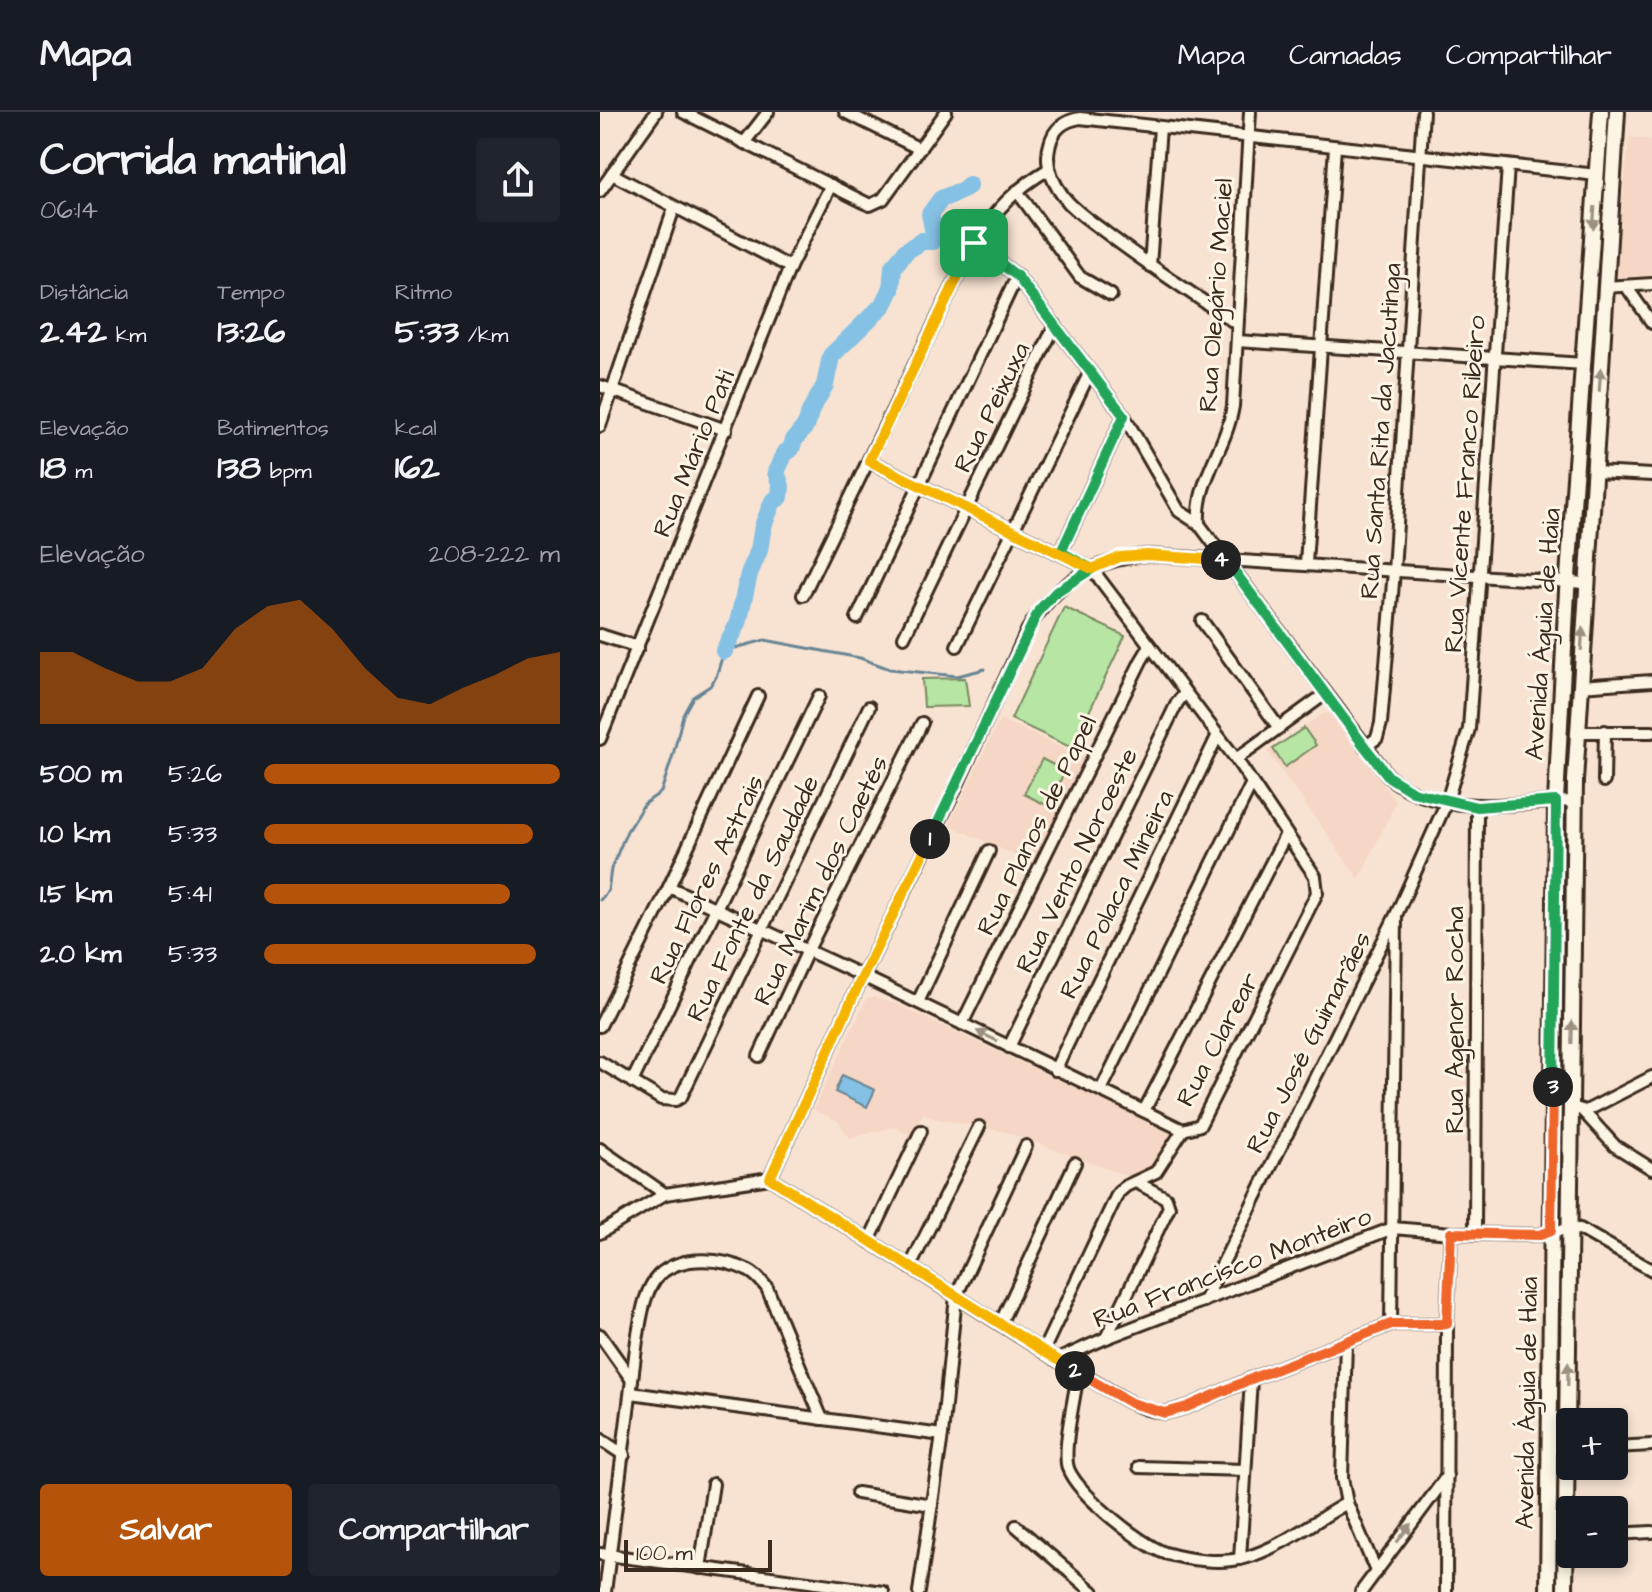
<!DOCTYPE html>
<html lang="pt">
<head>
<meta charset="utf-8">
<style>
	:root { --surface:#171b24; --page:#20242c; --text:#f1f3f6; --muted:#9ea1a6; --line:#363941; --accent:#b45309 }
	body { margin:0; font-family:"Architects Daughter",sans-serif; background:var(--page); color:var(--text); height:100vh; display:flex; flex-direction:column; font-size:30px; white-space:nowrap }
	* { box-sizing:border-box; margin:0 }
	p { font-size:26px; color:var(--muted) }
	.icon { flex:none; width:44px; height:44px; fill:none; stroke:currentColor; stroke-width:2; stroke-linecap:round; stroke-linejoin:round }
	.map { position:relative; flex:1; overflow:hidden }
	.drawer { display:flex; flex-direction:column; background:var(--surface); width:600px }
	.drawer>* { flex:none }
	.controls { position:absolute; left:956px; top:1296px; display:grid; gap:16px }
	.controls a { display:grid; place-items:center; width:72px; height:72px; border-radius:8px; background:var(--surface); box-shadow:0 4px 12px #0003; font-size:40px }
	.scale { position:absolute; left:24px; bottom:20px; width:148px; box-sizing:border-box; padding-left:8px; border:4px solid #3b2a1e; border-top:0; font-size:22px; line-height:28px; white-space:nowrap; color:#3b2a1e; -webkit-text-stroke:6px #fcf5e5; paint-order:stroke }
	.pin { position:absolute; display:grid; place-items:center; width:68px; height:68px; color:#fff; margin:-34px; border-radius:16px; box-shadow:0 4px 12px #0006 }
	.km { position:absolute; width:40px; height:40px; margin:-20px; border-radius:50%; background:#222; color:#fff; font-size:22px; line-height:40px; text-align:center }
	.round { display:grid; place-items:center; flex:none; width:84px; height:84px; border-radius:8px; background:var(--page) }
	.overview { display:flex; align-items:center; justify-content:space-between; height:136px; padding:0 40px }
	h1 { font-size:44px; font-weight:700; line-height:60px }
	.figures { display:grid; grid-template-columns:repeat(3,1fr); gap:12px; height:136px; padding:8px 40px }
	.figures div { display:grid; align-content:center }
	.figures b { font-size:34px; font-weight:700 }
	.figures small { font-size:22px; font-weight:400 }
	.figures p { font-size:22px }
	.chart { height:224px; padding:16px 40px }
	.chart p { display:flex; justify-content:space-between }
	.chart svg { width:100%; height:144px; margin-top:8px; fill:var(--accent); opacity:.7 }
	.action { display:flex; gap:16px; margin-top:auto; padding:16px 40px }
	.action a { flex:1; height:92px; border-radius:8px; background:var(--accent); color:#fff; font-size:32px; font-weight:700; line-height:92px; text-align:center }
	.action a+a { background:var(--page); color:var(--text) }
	ul { padding:0 40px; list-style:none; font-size:26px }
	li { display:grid; grid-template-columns:128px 96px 1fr; align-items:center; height:60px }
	li i { height:20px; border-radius:10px; background:var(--accent) }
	header { display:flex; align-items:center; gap:48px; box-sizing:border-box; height:112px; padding:0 40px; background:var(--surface); border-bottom:2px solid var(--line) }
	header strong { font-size:38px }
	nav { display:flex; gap:44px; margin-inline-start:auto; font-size:28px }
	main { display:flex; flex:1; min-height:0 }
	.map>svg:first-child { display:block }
	.built { fill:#f6d6c4 }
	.green { fill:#b7e6a4; stroke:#798861; stroke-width:2 }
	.water { fill:#85c1e4; stroke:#678595; stroke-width:2 }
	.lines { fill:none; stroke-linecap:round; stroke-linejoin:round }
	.stream { stroke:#678595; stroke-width:3 }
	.river { stroke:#85c1e4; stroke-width:18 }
	.minor-casing { stroke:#3b2a1e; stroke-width:16 }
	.major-casing { stroke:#3b2a1e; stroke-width:20 }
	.minor { stroke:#fcf5e5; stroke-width:10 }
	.major { stroke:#fcf5e5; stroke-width:14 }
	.oneway { fill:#9c9082 }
	.split-1-casing { stroke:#fff; stroke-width:16 }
	.split-2-casing { stroke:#fff; stroke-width:16 }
	.split-3-casing { stroke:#fff; stroke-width:16 }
	.split-4-casing { stroke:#fff; stroke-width:16 }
	.split-5-casing { stroke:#fff; stroke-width:16 }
	.split-1 { stroke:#22a559; stroke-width:10 }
	.split-2 { stroke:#f5b400; stroke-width:10 }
	.split-3 { stroke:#f0652b; stroke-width:10 }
	.split-4 { stroke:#22a559; stroke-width:10 }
	.split-5 { stroke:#f5b400; stroke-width:10 }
	.labels { text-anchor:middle; stroke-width:6; stroke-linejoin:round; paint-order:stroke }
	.street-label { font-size:26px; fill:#3b2a1e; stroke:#fcf5e5 }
</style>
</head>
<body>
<header>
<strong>Mapa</strong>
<nav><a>Mapa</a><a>Camadas</a><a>Compartilhar</a></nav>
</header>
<main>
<section class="drawer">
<div class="overview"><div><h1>Corrida matinal</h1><p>06:14</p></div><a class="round"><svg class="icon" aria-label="share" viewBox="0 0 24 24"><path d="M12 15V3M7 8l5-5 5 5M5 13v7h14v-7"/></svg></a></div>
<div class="figures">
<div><p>Distância</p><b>2.42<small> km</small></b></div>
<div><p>Tempo</p><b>13:26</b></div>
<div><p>Ritmo</p><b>5:33<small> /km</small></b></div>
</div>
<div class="figures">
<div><p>Elevação</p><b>18<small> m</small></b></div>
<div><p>Batimentos</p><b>138<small> bpm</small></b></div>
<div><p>kcal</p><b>162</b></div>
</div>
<div class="chart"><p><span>Elevação</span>208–222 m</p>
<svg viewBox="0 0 160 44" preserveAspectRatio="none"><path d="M0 44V22L10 22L20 27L30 31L40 31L50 27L60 15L70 8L80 6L90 15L100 27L110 36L120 38L130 33L140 29L150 24L160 22V44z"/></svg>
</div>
<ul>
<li><b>500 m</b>5:26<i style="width:100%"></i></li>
<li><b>1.0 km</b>5:33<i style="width:91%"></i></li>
<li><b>1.5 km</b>5:41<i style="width:83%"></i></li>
<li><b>2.0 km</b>5:33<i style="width:92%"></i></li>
</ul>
<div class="action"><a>Salvar</a><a>Compartilhar</a></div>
</section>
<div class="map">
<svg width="1052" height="1480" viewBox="0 0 1052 1480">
	<rect width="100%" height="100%" fill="#f8e3d2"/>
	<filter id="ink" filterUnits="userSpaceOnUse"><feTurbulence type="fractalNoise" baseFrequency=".0125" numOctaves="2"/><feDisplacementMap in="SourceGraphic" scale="16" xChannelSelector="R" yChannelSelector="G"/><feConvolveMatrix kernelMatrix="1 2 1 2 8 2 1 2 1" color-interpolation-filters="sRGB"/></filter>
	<g filter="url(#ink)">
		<!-- built -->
		<g class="built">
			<path d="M1029,25L1052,28V163L1018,165L1016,159Z"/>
			<path d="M726,600L731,603L796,690L759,767L667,639Z"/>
			<path d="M400,607L486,647L434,752L349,713Z"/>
			<path d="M274,885L296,892L573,1022L559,1052L527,1064L406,1020L333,1006L323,1001L312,1024L294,1015L250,1026L238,1009L213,998L267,886Z"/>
		</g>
		<!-- green -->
		<g class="green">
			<path d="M1007,0H1011L994,294H988Z"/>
			<path d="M974,479H978L968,679H963Z"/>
			<path d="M464,495L525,524L472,636L411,607Z"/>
			<path d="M365,566L369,594L324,595L322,567Z"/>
			<path d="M704,616L716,633L685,655L673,637Z"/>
			<path d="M442,647L465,659L448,694L424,682Z"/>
			<path d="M963,703H967L963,1105H958Z"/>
		</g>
		<!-- water -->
		<path class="water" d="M242,963L275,978L267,995L235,980Z"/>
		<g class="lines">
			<!-- stream -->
			<path class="stream" d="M0,788L8,779L11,757L27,719L44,692L61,680L73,643L83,603L93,585L110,574L116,565L124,539L165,528L260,546L290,557L357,564L385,557"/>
			<!-- river -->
			<path class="river" d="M124,539L138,511L149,462L159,438L163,414L173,389L180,385L181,374L176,360L185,341L191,337L194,328L207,312L210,300L225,273L231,244L284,192L291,178L293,155L306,139L322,129H333L335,126L330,102L341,87L363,78L369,73"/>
			<defs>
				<g id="minor">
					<path d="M83,0L270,93L283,87L346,0"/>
					<path d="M245,0L320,37"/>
					<path d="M144,31L168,0"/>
					<path d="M12,62L190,155"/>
					<path d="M0,79L56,0"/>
					<path d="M417,79L480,165L511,183"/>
					<path d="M374,131L417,164L524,304L579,399L599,412L789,665C841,707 913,690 974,689"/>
					<path d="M550,154L560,15"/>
					<path d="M1026,174L1052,211"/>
					<path d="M1005,175L1052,172"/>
					<path d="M637,212C593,182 548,153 505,120C491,109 474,99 463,84C452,69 444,51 450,32C454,16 464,9 480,6L997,63"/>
					<path d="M637,229L984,252"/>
					<path d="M0,274L126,318"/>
					<path d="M0,314L74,96"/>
					<path d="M994,360L1052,363"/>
					<path d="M599,412C596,367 626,338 633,294L650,0"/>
					<path d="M461,440L524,304"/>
					<path d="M706,451L735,35"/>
					<path d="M203,483L374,131C394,99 416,76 449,57"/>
					<path d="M257,506L417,164"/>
					<path d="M602,509L679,616"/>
					<path d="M0,523L38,535"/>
					<path d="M304,525L455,213"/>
					<path d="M357,534L490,260"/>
					<path d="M979,574L1052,569"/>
					<path d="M977,620H1052"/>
					<path d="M0,627L190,155L231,73"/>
					<path d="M765,635L777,626L781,611L794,459L823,0"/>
					<path d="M636,647L725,582"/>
					<path d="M1004,669L1005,619"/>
					<path d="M69,775L250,858L583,1018L600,1013L717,781L715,764L636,647L492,457L269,349"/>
					<path d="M318,890L389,739"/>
					<path d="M362,912L541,549L550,534"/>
					<path d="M0,914L69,775L158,584"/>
					<path d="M409,935L577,591L585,581"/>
					<path d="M159,944L208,838L322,611"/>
					<path d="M0,950L61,987L76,988L81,985L269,595"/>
					<path d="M455,958L617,625"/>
					<path d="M32,970L219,584"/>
					<path d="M501,978L651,673"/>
					<path d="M971,995L982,998L1015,1034L1052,1057"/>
					<path d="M544,999L685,724"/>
					<path d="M984,1000L1052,965"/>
					<path d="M0,1037L65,1082"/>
					<path d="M170,1066L258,874L358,671L427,519C453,473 494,447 547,443L986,471"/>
					<path d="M0,1121L65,1082L170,1066L457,1248L531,1291L547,1297L565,1301L587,1295L651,1267L791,1212H847"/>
					<path d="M875,1122L877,695"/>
					<path d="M269,1129L321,1019"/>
					<path d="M310,1155L379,1015"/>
					<path d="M604,1189L796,803L847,689L869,617L908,54"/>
					<path d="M400,1212L475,1051"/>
					<path d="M791,1212L796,806"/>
					<path d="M0,1223L32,1268"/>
					<path d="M506,1226L569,1095L566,1086L536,1070"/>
					<path d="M746,1230L742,1366L747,1391L776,1459"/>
					<path d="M443,1239L518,1081L526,1074L556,1060L583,1018"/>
					<path d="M457,1248L506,1226L793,1116L851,1121L940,1123L951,1119L980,1117L1052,1158"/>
					<path d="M478,1260C475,1285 464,1328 467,1352C470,1377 541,1433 565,1441C589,1448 620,1452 644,1446C681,1436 714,1409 747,1391"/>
					<path d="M31,1281L342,1323"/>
					<path d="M0,1327L24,1343"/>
					<path d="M1014,1335L1052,1333"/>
					<path d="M539,1355L645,1358"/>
					<path d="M257,1381L332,1393"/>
					<path d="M416,1414L493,1480"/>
					<path d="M1014,1422L1052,1420"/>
					<path d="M0,1442L283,1480"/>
					<path d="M640,1447L651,1267"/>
					<path d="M100,1456L113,1372"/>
					<path d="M5,1480L37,1228C41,1208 43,1179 59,1163C82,1142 123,1146 149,1159C157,1163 162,1170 167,1176L222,1307"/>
					<path d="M319,1480L342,1323L356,1184L426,1034"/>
					<path d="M761,1480L847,1364"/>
					<path d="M846,1480L847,1212L851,1121"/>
				</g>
				<g id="major">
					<path d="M948,1480L956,689L967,479L1001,0"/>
					<path d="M965,1480L975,669L1017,0"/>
				</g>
			</defs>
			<!-- minor casing -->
			<use href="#minor" class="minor-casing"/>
			<!-- major casing -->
			<use href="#major" class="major-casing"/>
			<!-- minor -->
			<use href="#minor" class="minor"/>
			<!-- major -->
			<use href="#major" class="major"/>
		</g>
		<!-- one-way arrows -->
		<defs><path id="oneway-solid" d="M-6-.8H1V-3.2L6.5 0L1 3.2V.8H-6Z" transform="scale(2)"/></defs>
		<g class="oneway">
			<use href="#oneway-solid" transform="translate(994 106) rotate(94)"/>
			<use href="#oneway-solid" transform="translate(1000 268) rotate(-86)"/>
			<use href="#oneway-solid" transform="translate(982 527) rotate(-86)"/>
			<use href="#oneway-solid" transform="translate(972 920) rotate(-89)"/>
			<use href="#oneway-solid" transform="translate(387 924) rotate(-154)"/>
			<use href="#oneway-solid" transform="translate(968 1262) rotate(-89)"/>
			<use href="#oneway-solid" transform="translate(804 1421) rotate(-53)"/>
		</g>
	</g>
	<g class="lines" filter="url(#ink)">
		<defs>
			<path id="split-1" d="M330,727L439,498L456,480L492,457L461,440L524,304L417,164L374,131"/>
			<path id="split-2" d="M330,727L258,874L170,1066L475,1259"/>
			<path id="split-3" d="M475,1259L531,1291L565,1301L587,1295L651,1267L791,1212H847L851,1121L940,1123L951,1119L953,975"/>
			<path id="split-4" d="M621,448H626L765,635L789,665L813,680L877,695L956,689L953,975"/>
			<path id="split-5" d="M374,131L269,349L492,457L520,445L547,443L621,448"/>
		</defs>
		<!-- split-1 casing -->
		<use href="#split-1" class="split-1-casing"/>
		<!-- split-2 casing -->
		<use href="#split-2" class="split-2-casing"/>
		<!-- split-3 casing -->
		<use href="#split-3" class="split-3-casing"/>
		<!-- split-4 casing -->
		<use href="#split-4" class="split-4-casing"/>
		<!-- split-5 casing -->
		<use href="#split-5" class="split-5-casing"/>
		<!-- split-1 -->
		<use href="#split-1" class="split-1"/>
		<!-- split-2 -->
		<use href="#split-2" class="split-2"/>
		<!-- split-3 -->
		<use href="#split-3" class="split-3"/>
		<!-- split-4 -->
		<use href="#split-4" class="split-4"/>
		<!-- split-5 -->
		<use href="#split-5" class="split-5"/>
	</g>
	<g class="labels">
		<!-- street labels -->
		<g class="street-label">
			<text transform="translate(615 183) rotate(-86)" y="9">Rua Olegário Maciel</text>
			<text transform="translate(391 295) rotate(-64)" y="9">Rua Peixuxa</text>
			<text transform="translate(780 319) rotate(-86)" y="9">Rua Santa Rita da Jacutinga</text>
			<text transform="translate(93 341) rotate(-68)" y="9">Rua Mário Pati</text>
			<text transform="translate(864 372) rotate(-86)" y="9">Rua Vicente Franco Ribeiro</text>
			<text transform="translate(942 522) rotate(-86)" y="9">Avenida Águia de Haia</text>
			<text transform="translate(436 713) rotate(-64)" y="9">Rua Planos de Papel</text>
			<text transform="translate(476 748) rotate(-64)" y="9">Rua Vento Noroeste</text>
			<text transform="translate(106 767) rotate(-64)" y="9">Rua Flores Astrais</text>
			<text transform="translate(220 768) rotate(-64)" y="9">Rua Marim dos Caetés</text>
			<text transform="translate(516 782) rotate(-64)" y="9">Rua Polaca Mineira</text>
			<text transform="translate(152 786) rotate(-64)" y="9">Rua Fonte da Saudade</text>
			<text transform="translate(854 908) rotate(-90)" y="9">Rua Agenor Rocha</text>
			<text transform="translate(617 927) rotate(-62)" y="9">Rua Clarear</text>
			<text transform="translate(708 930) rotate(-63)" y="9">Rua José Guimarães</text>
			<text transform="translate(632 1155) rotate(-21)" y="9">Rua Francisco Monteiro</text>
			<text transform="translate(926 1291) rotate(-89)" y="9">Avenida Águia de Haia</text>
		</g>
	</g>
</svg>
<div class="controls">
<a>+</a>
<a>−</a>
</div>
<div class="scale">100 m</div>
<div class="pin" style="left:374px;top:131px;background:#1e9e55"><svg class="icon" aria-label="arrive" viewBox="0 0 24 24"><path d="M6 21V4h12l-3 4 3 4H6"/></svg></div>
<b class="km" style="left:330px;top:727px">1</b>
<b class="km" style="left:475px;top:1259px">2</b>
<b class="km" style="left:953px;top:975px">3</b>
<b class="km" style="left:621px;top:448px">4</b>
</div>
</main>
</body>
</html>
